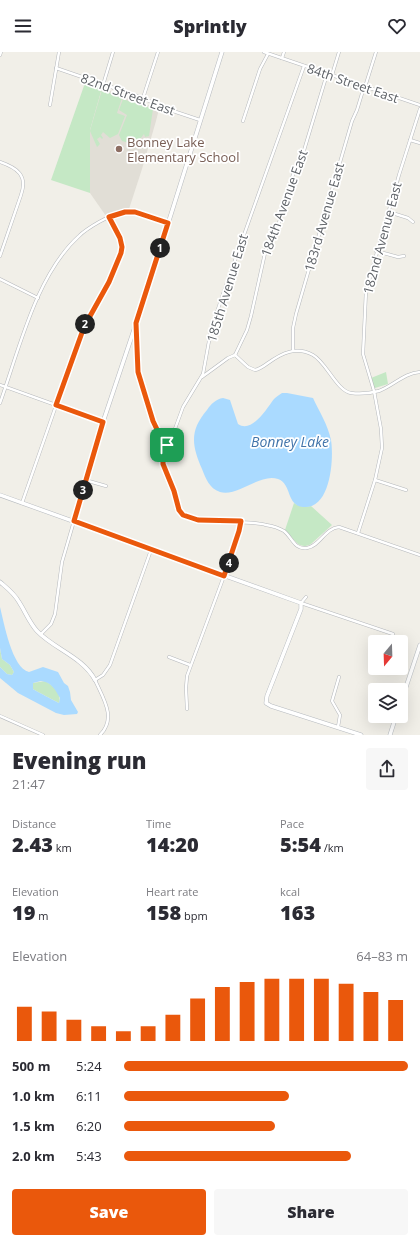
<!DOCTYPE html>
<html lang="en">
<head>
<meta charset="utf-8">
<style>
	:root { --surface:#fff; --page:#f7f7f7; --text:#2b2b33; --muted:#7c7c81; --accent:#ea580c }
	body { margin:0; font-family:"Open Sans",sans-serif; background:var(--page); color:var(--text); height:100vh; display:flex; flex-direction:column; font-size:15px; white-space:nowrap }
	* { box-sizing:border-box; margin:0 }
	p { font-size:13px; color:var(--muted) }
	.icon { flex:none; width:22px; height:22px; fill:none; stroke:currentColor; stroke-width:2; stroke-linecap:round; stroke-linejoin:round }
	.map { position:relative; height:683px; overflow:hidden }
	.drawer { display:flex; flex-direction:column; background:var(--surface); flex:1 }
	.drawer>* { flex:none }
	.needle { width:26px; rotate:199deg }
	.controls { position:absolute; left:368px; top:583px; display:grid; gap:8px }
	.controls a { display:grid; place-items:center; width:40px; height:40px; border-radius:4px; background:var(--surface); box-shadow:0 4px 16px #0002; font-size:20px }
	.pin { position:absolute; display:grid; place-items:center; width:34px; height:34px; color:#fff; margin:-17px; border-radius:8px; box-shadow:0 2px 6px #0006 }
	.km { position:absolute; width:20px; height:20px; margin:-10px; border-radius:50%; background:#222; color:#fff; font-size:11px; line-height:20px; text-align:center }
	.round { display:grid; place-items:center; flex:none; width:42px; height:42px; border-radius:4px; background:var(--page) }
	.summary { display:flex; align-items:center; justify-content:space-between; height:68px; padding:0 12px }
	h1 { font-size:22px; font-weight:800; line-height:30px }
	.metrics { display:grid; grid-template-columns:repeat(3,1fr); gap:6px; height:68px; padding:4px 12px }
	.metrics div { display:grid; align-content:center }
	.metrics b { font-size:20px; font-weight:800 }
	.metrics small { font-size:11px; font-weight:400 }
	.metrics p { font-size:11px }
	.chart { height:112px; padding:8px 12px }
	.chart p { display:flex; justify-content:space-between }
	.chart svg { width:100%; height:72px; margin-top:4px; stroke:var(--accent); stroke-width:6 }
	.primary-button { display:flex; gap:8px; margin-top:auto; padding:8px 12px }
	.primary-button a { flex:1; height:46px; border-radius:4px; background:var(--accent); color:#fff; font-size:16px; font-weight:800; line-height:46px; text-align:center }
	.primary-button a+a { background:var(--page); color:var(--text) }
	ul { padding:0 12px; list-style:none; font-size:13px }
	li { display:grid; grid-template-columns:64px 48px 1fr; align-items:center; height:30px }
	li i { height:10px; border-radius:5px; background:var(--accent) }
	header { display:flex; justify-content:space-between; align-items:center; height:52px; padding:0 12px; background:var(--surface); font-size:18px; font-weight:800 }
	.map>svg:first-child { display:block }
	.education { fill:#e1ded6 }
	.green { fill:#c5e8c5 }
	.water { fill:#aadaff; fill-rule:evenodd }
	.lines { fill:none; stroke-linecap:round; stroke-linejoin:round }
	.street-casing { stroke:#b5b8bc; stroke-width:3.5 }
	.secondary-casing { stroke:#b6babf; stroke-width:4.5 }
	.street { stroke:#fff; stroke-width:2.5 }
	.secondary { stroke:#fff; stroke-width:3.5 }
	.route-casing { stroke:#fff; stroke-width:8 }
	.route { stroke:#ea580c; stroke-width:5 }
	.education-dot { fill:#8d6e63; stroke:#fff; stroke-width:1.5 }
	.labels { text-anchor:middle; stroke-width:3.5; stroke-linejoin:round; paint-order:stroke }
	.street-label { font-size:13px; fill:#5f6368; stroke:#fff }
	.education-label { font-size:13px; fill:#785e54; stroke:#fff; text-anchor:start }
	.water-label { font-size:14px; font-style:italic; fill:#4174aa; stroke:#fff }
</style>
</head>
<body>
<header><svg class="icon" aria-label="menu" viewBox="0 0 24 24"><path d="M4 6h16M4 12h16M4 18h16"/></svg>Sprintly<svg class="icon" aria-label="heart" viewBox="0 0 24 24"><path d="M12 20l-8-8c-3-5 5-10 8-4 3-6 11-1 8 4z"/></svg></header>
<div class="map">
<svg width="420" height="683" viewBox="0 0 420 683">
	<rect width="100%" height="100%" fill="#f1efe8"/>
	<!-- education -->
	<path class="education" d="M102,36L159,57L156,69L142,117L129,157L118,159L106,164L90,141V78Z"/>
	<!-- green -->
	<g class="green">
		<path d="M85,31L102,36L90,78V141L51,128Z"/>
		<path d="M102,38L122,46L117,61L125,64L118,82L110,86L103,80L101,83L103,86L102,87L100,85L97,87L100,92L97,95L90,79Z"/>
		<path d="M123,47L131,50L132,49L153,57L149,84L145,85L144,82L140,87L143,89L140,92L142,94L141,96L137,94L140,92V88L136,93L122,89L119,83L127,63L119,58Z"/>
		<path d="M386,320L388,332L375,336L374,335L371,326Z"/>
		<path d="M294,451C300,455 304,455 311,454L332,473L311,492C298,499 294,486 285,478Z"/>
		<path d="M0,596L2,607L10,613L14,620L12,623L7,622L0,615Z"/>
		<path d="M45,629C53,633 62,642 59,651C57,650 36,639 33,637V631Z"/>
	</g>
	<!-- water -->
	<g class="water">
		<path d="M282,341H287L313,346C319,359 328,373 331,388C334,406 331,458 303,455C286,453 292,432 278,427C260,421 238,445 220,440C209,436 206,427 202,417C192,394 189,379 207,358C211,352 216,347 223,346L230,348L238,372C252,382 267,356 274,347C276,345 279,343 282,341Z"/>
		<path d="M0,555C4,571 12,616 29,620L43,615L58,620L64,631L68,634L70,640L71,648L78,660L77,662L64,663L56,661L18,641L0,626V615L7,622L12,623L14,620L10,613L2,607L0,596ZM41,629C52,630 55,638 60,646L59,651C57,650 36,639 33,637V631Z"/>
	</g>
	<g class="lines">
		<defs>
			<g id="street">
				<path d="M264,0L420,53"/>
				<path d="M0,3L1,0"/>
				<path d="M282,6L284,0"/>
				<path d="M304,14L223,242L211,278L203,322L183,355L172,385L167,393L163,408V412C167,425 174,438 178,452C179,456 179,460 183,462C195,474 247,467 266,473C272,474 279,476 284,479C292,485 294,498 307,496C320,494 325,476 339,475L420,503"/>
				<path d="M56,16L143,46L164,56L200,68"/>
				<path d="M332,23L339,0"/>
				<path d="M103,33L113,0"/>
				<path d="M365,35L376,0"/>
				<path d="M143,46L158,0"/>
				<path d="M50,53L59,0"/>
				<path d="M243,69L260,17L268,2"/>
				<path d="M410,88L420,91"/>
				<path d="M0,110C17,116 28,123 21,143L0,204"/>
				<path d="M389,160L408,166L413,170"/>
				<path d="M376,199L398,205L404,204"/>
				<path d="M0,227L38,246"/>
				<path d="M136,274L138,320L153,369L162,388L167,393"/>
				<path d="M293,298V276L296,262L352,69L357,58L364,35"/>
				<path d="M235,303L247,278L251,264L267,192L276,181L294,119L302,105L327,22"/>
				<path d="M235,303L248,315L255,318C260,317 264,314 268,311C282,301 296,294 313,303C326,310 337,339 351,341C359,342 371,341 379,339C393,334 404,321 420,320"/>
				<path d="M202,325L228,306L235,303"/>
				<path d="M0,333L103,370"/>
				<path d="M0,351C19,298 36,223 79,184C85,178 92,174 99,170C108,165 117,160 127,159C141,159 156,167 168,171"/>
				<path d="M85,428L106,434"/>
				<path d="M375,428L406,438"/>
				<path d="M22,451L81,282C84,274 88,267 92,260C101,242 125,210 121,190C120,181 113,172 109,165"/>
				<path d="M358,481L375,428L382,396L381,377L374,339L363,302L366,239L399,123L420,57"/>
				<path d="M306,545L301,551L393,582"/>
				<path d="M41,582L51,572L55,562L62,510L74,469"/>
				<path d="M169,605L190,613"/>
				<path d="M187,657L186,636L187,624L224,524"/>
				<path d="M0,664L43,683"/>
				<path d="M338,675L340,663L332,649L339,625"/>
				<path d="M100,683C117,666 103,646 95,628L103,623L110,613L151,498"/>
			</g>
			<g id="secondary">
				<path d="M0,443L301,551V557L267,644L266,651L271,654L361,683"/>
				<path d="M74,469L103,370L145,245L222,0"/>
				<path d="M224,524L239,479L241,469"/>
				<path d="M0,530C7,536 14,541 19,550C25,559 29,570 37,579C54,597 83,605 95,628"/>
				<path d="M401,650L420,593"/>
				<path d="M390,683L396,664"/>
			</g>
		</defs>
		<!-- street casing -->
		<use href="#street" class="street-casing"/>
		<!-- secondary casing -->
		<use href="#secondary" class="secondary-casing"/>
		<!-- street -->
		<use href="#street" class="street"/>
		<!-- secondary -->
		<use href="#secondary" class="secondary"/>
	</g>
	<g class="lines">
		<defs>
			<path id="route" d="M125,160H135L168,171L136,271L138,320L153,369L162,388L167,393L163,408V412L174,439L179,458L183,463L198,468L241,469L239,479L224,524L74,469L103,370L56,353L84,275L109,230L121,201L122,195L120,186L109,165Z"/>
		</defs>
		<!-- route casing -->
		<use href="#route" class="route-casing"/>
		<!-- route -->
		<use href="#route" class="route"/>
	</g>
	<!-- markers -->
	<circle class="education-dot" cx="119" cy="97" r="4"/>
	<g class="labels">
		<!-- street labels -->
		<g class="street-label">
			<text transform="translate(353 31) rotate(19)" y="5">84th Street East</text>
			<text transform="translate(128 42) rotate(20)" y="5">82nd Street East</text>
			<text transform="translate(284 151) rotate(-70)" y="5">184th Avenue East</text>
			<text transform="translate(324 165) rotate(-74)" y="5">183rd Avenue East</text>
			<text transform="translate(382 186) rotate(-75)" y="5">182nd Avenue East</text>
			<text transform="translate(227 236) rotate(-73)" y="5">185th Avenue East</text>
		</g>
		<!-- education labels -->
		<g class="education-label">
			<text x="127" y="95">Bonney Lake<tspan x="127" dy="15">Elementary School</tspan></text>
		</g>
		<!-- water labels -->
		<g class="water-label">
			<text x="290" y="395">Bonney Lake</text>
		</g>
	</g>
</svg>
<div class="controls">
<a><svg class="needle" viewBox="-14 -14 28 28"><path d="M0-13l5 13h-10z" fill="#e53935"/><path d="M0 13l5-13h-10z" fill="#7c7c81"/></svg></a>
<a><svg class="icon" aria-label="layers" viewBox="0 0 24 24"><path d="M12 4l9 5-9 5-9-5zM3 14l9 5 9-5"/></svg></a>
</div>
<div class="pin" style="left:167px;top:393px;background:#1e9e55"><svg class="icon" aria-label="arrive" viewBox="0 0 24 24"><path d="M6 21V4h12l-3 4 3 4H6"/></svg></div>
<b class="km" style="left:160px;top:196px">1</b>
<b class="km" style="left:85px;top:272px">2</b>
<b class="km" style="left:83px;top:438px">3</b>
<b class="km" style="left:229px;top:511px">4</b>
</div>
<section class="drawer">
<div class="summary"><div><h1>Evening run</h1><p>21:47</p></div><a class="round"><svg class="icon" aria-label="share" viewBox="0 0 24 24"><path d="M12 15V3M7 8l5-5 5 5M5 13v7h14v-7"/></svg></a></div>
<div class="metrics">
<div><p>Distance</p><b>2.43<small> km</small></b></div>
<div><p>Time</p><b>14:20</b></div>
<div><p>Pace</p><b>5:54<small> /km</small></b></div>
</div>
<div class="metrics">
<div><p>Elevation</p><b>19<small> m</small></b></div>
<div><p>Heart rate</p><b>158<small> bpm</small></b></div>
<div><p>kcal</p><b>163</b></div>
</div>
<div class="chart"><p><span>Elevation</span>64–83 m</p>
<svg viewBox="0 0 160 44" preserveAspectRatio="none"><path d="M5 44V23M15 44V26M25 44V31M35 44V35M45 44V38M55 44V35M65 44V28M75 44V18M85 44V11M95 44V8M105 44V6M115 44V6M125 44V6M135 44V9M145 44V14M155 44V19"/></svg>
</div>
<ul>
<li><b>500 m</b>5:24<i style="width:100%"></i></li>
<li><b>1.0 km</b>6:11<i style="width:58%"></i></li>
<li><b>1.5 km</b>6:20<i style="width:53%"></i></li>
<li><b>2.0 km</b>5:43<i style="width:80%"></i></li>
</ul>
<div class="primary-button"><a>Save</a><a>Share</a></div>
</section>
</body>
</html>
